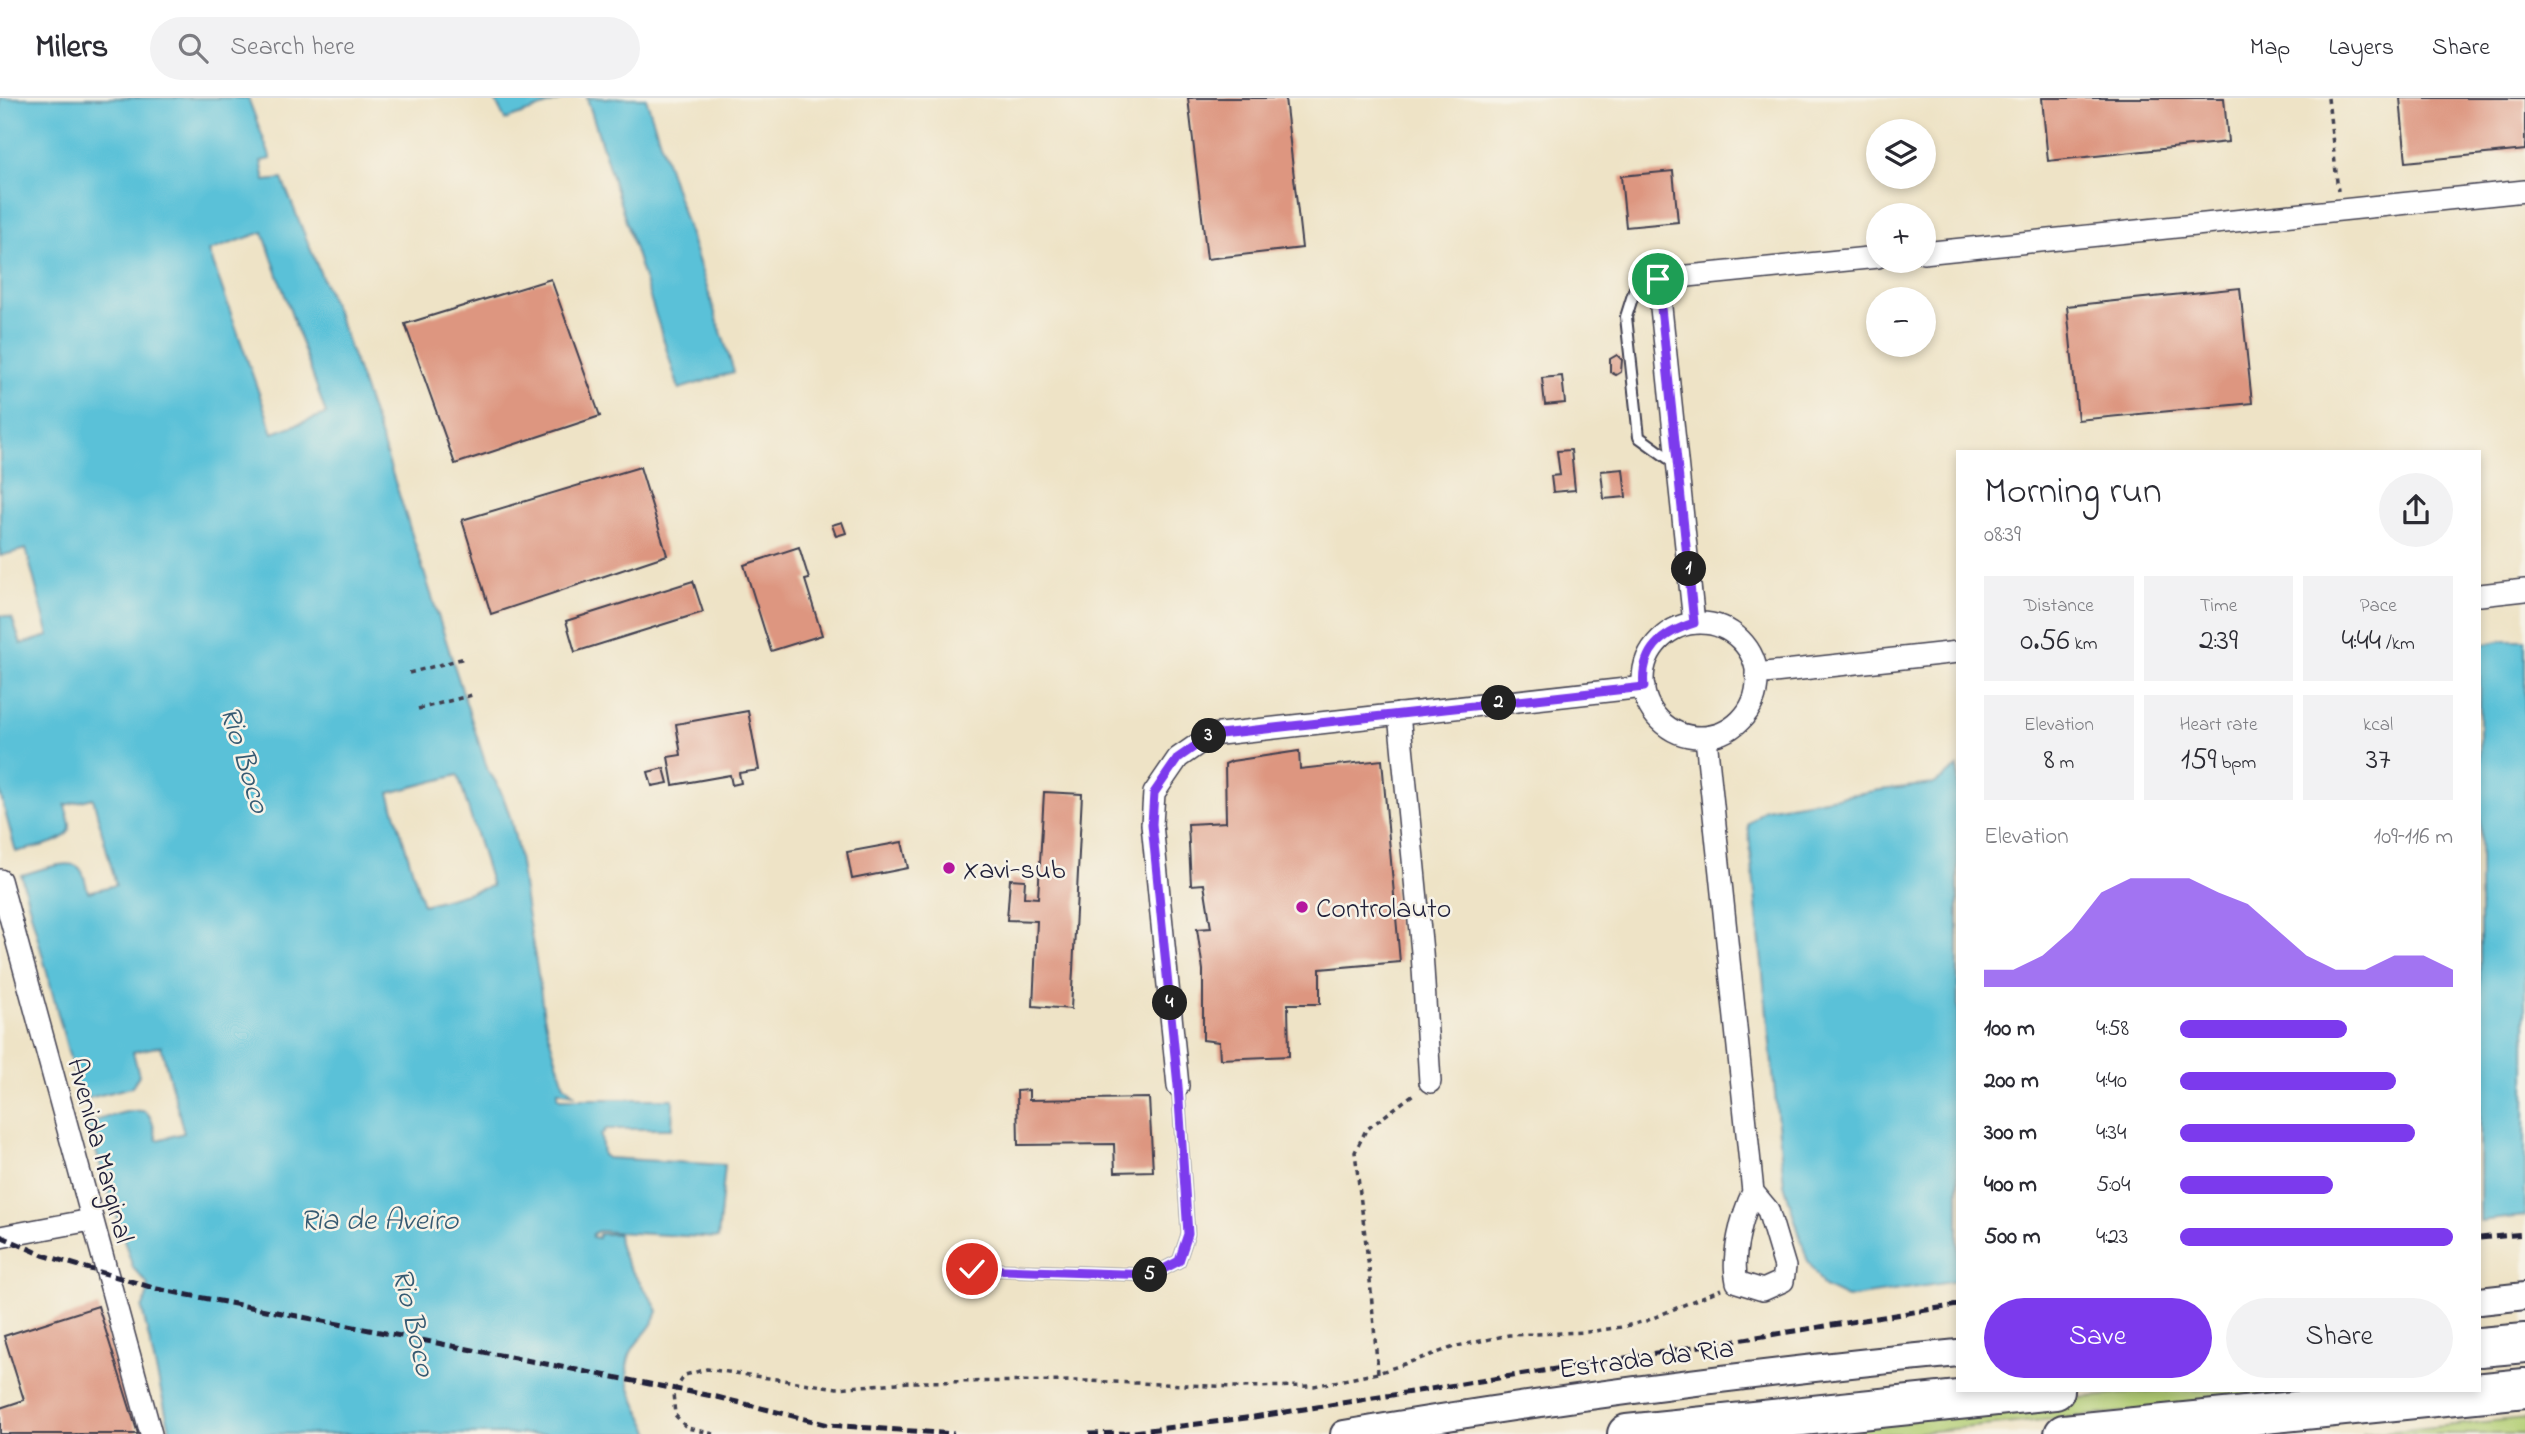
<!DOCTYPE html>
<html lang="en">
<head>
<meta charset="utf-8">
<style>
	:root { --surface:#fff; --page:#f2f2f3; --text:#2b2b33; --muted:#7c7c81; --line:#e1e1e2; --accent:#7c3aed }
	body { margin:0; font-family:"Indie Flower",sans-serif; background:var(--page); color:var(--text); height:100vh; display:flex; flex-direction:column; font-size:26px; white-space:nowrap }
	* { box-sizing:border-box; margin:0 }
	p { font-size:23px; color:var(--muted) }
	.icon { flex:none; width:38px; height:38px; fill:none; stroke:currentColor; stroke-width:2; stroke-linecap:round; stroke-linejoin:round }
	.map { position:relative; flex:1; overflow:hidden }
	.sheet { position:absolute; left:1956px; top:352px; width:525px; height:942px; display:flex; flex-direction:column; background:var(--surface); border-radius:0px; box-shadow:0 4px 10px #0003 }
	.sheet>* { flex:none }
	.tools { position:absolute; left:1866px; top:21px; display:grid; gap:14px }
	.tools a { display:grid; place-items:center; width:70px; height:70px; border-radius:50%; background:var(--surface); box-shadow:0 4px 10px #0003; font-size:35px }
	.pin { position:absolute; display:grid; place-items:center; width:60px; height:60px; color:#fff; margin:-30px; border:4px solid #fff; border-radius:50%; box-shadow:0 2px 7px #0007 }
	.km { position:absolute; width:35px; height:35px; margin:-18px; border-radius:50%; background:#222; color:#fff; font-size:19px; line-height:35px; text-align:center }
	.round { display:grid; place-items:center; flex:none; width:74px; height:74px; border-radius:37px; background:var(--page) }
	.headline { display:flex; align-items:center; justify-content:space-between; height:119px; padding:0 28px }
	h1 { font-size:38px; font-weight:600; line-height:52px }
	.stats { display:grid; grid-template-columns:repeat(3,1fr); gap:10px; height:119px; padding:7px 28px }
	.stats div { display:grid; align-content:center; border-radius:0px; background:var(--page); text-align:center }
	.stats b { font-size:30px; font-weight:600 }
	.stats small { font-size:19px; font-weight:400 }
	.stats p { font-size:19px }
	.chart { height:196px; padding:14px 28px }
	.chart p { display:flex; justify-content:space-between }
	.chart svg { width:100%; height:126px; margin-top:7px; fill:var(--accent); opacity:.7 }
	.primary-button { display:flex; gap:14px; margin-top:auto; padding:14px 28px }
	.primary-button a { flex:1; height:80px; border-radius:42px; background:var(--accent); color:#fff; font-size:28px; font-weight:600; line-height:80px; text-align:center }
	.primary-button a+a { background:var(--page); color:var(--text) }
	ul { padding:0 28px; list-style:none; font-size:23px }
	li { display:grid; grid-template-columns:112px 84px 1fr; align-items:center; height:52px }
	li i { height:18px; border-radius:9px; background:var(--accent) }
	header { display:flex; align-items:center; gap:42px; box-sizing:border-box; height:98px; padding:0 35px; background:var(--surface); border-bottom:2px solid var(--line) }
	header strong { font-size:33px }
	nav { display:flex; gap:38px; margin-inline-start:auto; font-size:24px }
	.search { width:490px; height:63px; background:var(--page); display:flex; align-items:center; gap:18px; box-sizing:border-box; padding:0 24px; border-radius:38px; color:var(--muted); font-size:26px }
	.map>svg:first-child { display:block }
	.green { fill:#b3ce75; stroke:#6a7858; stroke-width:2 }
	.water { fill:#5ac1d8; stroke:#3e728a; stroke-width:2; fill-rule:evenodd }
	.building { fill:#dd9680 }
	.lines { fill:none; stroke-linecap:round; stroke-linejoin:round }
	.service-casing { stroke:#413f50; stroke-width:14 }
	.minor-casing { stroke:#413f50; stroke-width:24 }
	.tertiary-casing { stroke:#413f50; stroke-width:30 }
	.motorway-casing { stroke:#413f50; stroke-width:42 }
	.path { stroke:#413f50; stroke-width:3.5; stroke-dasharray:5 5; stroke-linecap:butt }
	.service { stroke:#fff; stroke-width:10 }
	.minor { stroke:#fff; stroke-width:21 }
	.tertiary { stroke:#fff; stroke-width:26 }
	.motorway { stroke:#fff; stroke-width:38 }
	.rail { stroke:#22223b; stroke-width:5; stroke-dasharray:10 5; stroke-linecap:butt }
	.route-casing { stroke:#fff; stroke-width:14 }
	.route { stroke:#7c3aed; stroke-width:9 }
	.poi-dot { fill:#b5179e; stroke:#f7f3e8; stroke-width:2.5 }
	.labels { text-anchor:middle; stroke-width:5; stroke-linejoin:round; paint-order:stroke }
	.poi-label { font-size:28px; fill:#22223b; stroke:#f7f3e8; text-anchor:start }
	.street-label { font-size:28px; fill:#22223b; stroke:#f7f3e8 }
	.water-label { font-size:30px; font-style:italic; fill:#365a72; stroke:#f7f3e8 }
</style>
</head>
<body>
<header>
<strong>Milers</strong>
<div class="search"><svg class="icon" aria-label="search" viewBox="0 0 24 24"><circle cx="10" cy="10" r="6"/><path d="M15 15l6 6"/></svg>Search here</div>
<nav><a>Map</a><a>Layers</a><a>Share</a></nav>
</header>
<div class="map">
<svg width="2525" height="1336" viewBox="0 0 2525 1336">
	<rect width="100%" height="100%" fill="#f7f3e8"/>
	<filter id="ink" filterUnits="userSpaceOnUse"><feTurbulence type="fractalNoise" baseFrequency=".0143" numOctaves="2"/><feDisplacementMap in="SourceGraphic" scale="14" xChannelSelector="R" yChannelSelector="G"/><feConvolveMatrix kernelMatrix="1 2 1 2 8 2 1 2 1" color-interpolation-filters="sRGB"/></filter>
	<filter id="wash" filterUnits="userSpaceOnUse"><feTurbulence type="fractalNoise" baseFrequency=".00686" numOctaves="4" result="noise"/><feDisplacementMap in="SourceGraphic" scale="28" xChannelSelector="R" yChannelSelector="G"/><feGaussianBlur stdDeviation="1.57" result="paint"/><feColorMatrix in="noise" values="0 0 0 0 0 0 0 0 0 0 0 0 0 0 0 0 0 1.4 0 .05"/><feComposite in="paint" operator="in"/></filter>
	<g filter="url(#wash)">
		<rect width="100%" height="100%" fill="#eee3c6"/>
		<!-- green -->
		<g class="green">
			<path d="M2160,1292H2351L1901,1336H1785L1890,1319Z"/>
			<path d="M2525,1320V1336H2362Z"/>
		</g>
		<!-- water -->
		<g class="water">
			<path d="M0,0H248L271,61L261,63L265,83L282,81L343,231L377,328L488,673C510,698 520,761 524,794C529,831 538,868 542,905C545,932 557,961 564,987L574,996L558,993V999L560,1001H673L672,1031H606L601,1037L603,1057L607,1060L725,1067L718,1140L598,1133L593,1136L592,1139L598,1140L599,1136H618C620,1169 646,1186 658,1213C653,1229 643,1236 634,1249C615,1277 640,1310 651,1336H171L142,1211L148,1195L147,1185L133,1170L87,1025C100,1022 138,1007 147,1015C154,1021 154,1034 157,1042L184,1035L161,948L133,954L139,977L132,989L81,1002L21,777C35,774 73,758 81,772C85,778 86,787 88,794L116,787L93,700L65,707C66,714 70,722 70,729C70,745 29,750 16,754L0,695V517L12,520L21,546L49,538L26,451L0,458ZM263,134L326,316L273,335L209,153ZM458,677L492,788L423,807L389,695Z"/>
			<path d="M494,0H567L505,22Z"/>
			<path d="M587,0H646L734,274L679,291Z"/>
			<path d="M2504,542H2525V1118L2480,1123V547Z"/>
			<path d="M1958,669V1183L1847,1200L1824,1189L1807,1161L1784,1086L1748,726L1765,711L1880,692L1934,686Z"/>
		</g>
		<g id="blocks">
			<!-- building -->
			<g class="building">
				<path d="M1188,0H1285L1302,150L1207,161Z"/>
				<path d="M2042,0H2224L2228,44L2048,63Z"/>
				<path d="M2400,0H2525V52L2406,64Z"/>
				<path d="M1673,73L1678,124L1626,129L1621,78Z"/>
				<path d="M551,181L600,318L455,366L405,226Z"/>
				<path d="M2240,190L2252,305L2078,322L2067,208Z"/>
				<path d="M1617,257L1622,262L1621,274L1616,277L1610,274V261Z"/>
				<path d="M1562,278L1565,305L1545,307L1542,280Z"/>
				<path d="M1571,352L1575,392L1553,394L1551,378L1560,377L1557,353Z"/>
				<path d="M640,369L667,457L491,516L462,422Z"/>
				<path d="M1623,371L1626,399L1604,401L1601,373Z"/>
				<path d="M842,424L846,435L836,438L832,427Z"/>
				<path d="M799,449L809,481L805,482L822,537L771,553L744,467Z"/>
				<path d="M693,483L703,514L575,554L566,523Z"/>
				<path d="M748,613L759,672L739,675L741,685L732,687L730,677L673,687L668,659L681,657L676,626Z"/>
				<path d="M1299,653L1300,671L1382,662L1400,864L1320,871V906H1288L1289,958L1220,961L1219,944L1203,942V872L1197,831L1211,830L1204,786L1191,787L1188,726L1226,724L1225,666L1232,663Z"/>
				<path d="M664,670L668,685L652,688L648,674Z"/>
				<path d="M1044,694L1082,696L1071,911L1033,908L1037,823L1007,822L1010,781L1025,782L1024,799L1038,800Z"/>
				<path d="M902,744L908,770L852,781L847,754Z"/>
				<path d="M1029,992V1002L1149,1000L1153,1073L1115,1074L1114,1046L1018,1047L1017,993Z"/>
				<path d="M98,1208L138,1336H0V1310L24,1302L4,1238Z"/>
			</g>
		</g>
	</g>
	<g filter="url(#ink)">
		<use href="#blocks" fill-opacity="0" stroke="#413f50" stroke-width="2"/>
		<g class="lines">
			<defs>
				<g id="service">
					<path d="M1658,181L1637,184L1626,219L1639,339L1675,365"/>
					<path d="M972,1171L1152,1177L1179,1163L1188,1136L1178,988"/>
				</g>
				<g id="minor">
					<path d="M1923,155L2525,93"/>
					<path d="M2480,497L2525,492"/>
					<path d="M1694,525L1658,181L1878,159"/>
					<circle cx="1700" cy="582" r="57"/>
					<path d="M1756,576L1958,554"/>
					<path d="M1399,616L1422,854L1430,984"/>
					<path d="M1706,640L1753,1094C1742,1117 1731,1159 1737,1184L1763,1192L1783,1183L1785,1169L1768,1112L1753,1094"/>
					<path d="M0,782L151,1336"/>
					<path d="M1178,988L1152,726L1154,695L1178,660L1211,637L1644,589"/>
					<path d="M0,1139L91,1122"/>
				</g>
				<g id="tertiary">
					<path d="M2480,1203L2525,1198"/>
					<path d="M1344,1336C1548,1301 1752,1275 1958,1255"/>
				</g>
				<g id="motorway">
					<path d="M2480,1249L2525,1245"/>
					<path d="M1627,1336L2055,1292"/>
					<path d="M2064,1336L2525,1290"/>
				</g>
			</defs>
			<!-- service casing -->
			<use href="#service" class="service-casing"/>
			<!-- minor casing -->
			<use href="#minor" class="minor-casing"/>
			<!-- tertiary casing -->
			<use href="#tertiary" class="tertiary-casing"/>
			<!-- motorway casing -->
			<use href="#motorway" class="motorway-casing"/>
			<!-- path -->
			<g class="path">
				<path d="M2328,0L2338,93"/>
				<path d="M409,575L465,560"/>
				<path d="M418,611L476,596"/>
				<path d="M1378,1275L1369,1171L1355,1054L1366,1032L1415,995"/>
				<path d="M714,1336L687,1330L675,1317L673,1295L685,1277L707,1271L837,1290L910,1284L1086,1283L1236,1289L1314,1288L1378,1275L1457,1248L1509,1237L1587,1234L1622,1229L1646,1223L1721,1191"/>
			</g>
			<!-- service -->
			<use href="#service" class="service"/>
			<!-- minor -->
			<use href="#minor" class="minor"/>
			<!-- tertiary -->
			<use href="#tertiary" class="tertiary"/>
			<!-- motorway -->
			<use href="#motorway" class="motorway"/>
			<!-- rail -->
			<g class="rail">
				<path d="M0,1138L43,1157L157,1191L717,1299L829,1327L954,1336"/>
				<path d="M2480,1140L2525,1136"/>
				<path d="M1089,1336L1125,1335L1254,1319L1958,1207"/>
			</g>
		</g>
	</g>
	<g class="lines" filter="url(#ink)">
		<defs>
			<path id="route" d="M972,1171L1152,1177L1179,1163L1188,1136L1178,988L1152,726L1154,695L1178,660L1211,637L1644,589C1640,552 1662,535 1694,525L1658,181"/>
		</defs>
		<!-- route casing -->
		<use href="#route" class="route-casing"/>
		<!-- route -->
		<use href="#route" class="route"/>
	</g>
	<!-- markers -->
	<g class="poi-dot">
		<circle cx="949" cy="770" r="7"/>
		<circle cx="1302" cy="809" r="7"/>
	</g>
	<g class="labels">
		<!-- poi labels -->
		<g class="poi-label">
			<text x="963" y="780">Xavi-sub</text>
			<text x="1316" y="819">Controlauto</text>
		</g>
		<!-- street labels -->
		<g class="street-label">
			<text transform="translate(102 1052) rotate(75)" y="10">Avenida Marginal</text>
			<text transform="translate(1646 1259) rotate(-7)" y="10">Estrada da Ria</text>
		</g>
		<!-- water labels -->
		<g class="water-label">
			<text transform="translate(246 661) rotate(73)" y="10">Rio Boco</text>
			<text x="379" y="1131">Ria de Aveiro</text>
			<text transform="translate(415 1224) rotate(77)" y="10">Rio Boco</text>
		</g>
	</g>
</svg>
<div class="tools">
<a><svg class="icon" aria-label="layers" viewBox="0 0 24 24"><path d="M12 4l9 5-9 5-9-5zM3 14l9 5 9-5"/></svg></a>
<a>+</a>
<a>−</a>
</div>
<div class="pin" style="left:1658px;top:181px;background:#1e9e55"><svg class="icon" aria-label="arrive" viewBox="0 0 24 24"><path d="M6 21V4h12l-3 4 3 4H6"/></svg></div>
<div class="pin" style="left:972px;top:1171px;background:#d93025"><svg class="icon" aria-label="check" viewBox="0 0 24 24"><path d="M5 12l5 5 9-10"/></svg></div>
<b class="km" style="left:1689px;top:471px">1</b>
<b class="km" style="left:1499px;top:605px">2</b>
<b class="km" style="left:1209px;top:638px">3</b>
<b class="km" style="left:1170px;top:905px">4</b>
<b class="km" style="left:1150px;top:1177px">5</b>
<section class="sheet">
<div class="headline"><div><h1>Morning run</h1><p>08:39</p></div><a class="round"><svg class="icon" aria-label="share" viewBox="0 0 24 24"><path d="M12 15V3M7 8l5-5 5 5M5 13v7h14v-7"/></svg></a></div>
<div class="stats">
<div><p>Distance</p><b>0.56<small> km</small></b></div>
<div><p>Time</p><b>2:39</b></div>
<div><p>Pace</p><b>4:44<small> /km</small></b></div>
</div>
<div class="stats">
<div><p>Elevation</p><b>8<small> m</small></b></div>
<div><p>Heart rate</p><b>159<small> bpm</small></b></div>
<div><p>kcal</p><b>37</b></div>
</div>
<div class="chart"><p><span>Elevation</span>109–116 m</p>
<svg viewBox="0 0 160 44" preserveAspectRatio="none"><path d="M0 44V38L10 38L20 33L30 24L40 11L50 6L60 6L70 6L80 11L90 15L100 24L110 33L120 38L130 38L140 33L150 33L160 38V44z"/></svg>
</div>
<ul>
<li><b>100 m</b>4:58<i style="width:61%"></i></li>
<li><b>200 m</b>4:40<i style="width:79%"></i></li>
<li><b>300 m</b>4:34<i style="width:86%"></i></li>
<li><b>400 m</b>5:04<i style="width:56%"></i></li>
<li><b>500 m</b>4:23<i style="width:100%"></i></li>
</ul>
<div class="primary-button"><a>Save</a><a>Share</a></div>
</section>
</div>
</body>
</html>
